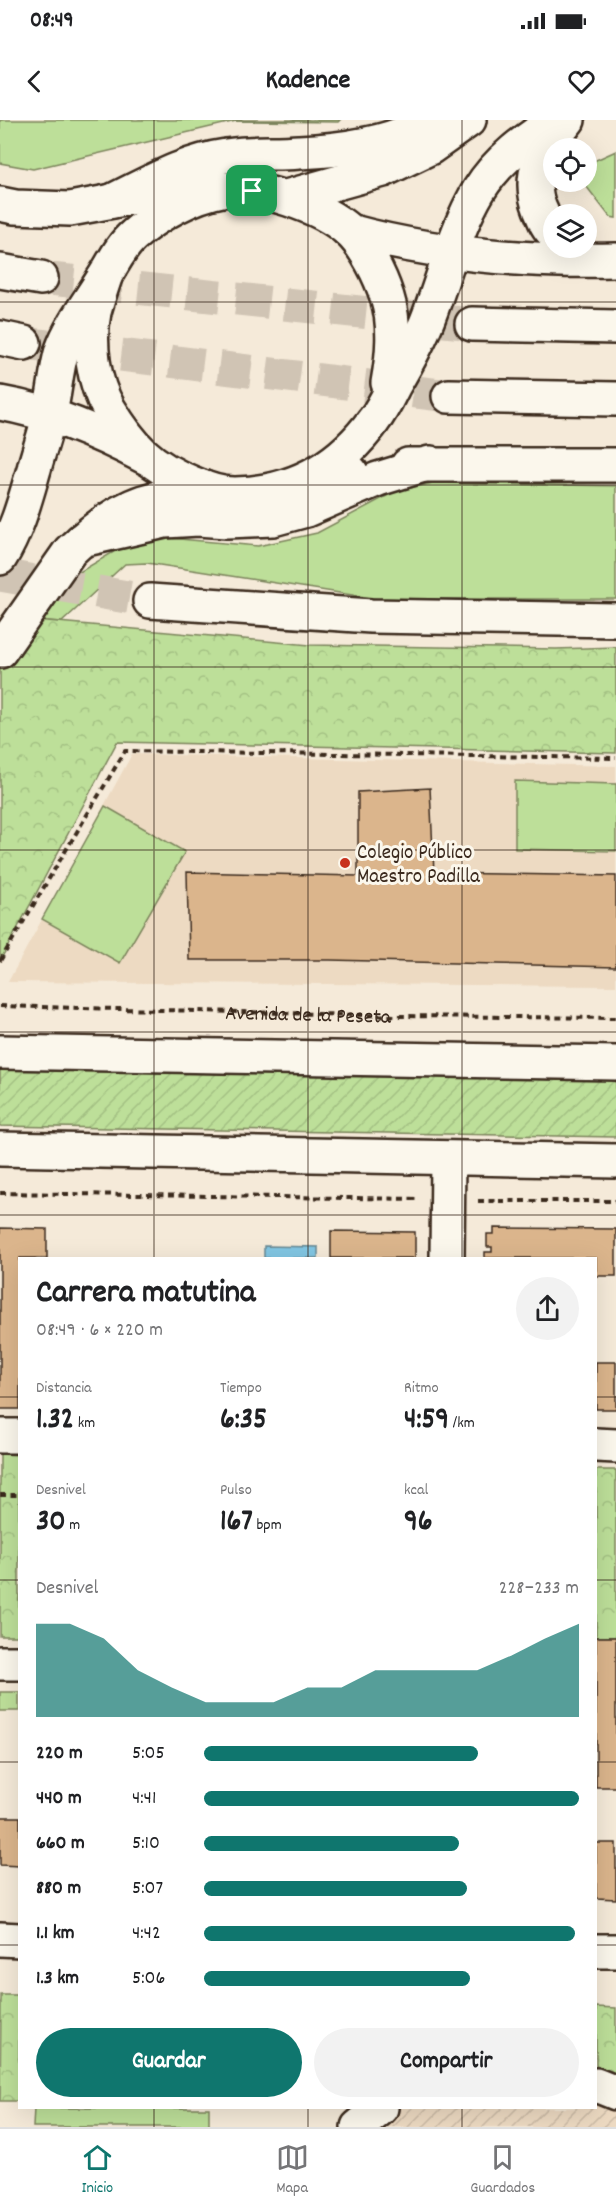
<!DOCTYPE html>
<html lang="es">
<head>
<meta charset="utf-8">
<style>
	:root { --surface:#fff; --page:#f2f2f2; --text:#202124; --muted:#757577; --line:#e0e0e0; --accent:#0f766e }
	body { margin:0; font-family:Dekko,sans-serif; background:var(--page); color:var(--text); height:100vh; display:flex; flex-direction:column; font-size:22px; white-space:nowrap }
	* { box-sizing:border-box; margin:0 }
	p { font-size:20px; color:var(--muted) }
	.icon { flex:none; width:33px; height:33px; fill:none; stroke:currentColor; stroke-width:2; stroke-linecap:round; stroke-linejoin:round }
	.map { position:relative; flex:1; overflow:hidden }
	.panel { position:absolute; left:18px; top:1137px; width:579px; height:852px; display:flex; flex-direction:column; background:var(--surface); border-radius:0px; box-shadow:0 6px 24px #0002 }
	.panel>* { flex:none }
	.controls { position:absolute; left:543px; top:18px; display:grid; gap:12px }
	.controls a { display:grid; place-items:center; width:54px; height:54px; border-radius:50%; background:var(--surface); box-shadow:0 6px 24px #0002; font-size:30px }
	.pin { position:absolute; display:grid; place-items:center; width:51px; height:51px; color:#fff; margin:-26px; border-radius:12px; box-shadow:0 3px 9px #0006 }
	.round { display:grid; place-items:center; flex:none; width:63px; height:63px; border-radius:32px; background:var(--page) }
	.headline { display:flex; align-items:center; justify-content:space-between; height:102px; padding:0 18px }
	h1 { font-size:33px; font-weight:800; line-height:45px }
	.stats { display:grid; grid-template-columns:repeat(3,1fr); gap:9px; height:102px; padding:6px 18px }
	.stats div { display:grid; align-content:center }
	.stats b { font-size:30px; font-weight:800 }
	.stats small { font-size:16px; font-weight:400 }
	.stats p { font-size:16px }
	.chart { height:168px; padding:12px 18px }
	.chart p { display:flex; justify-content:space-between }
	.chart svg { width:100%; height:108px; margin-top:6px; fill:var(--accent); opacity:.7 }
	.primary-button { display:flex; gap:12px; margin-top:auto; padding:12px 18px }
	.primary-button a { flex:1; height:69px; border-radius:36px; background:var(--accent); color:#fff; font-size:24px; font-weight:800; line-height:69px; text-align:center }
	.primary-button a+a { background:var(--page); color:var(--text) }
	ul { padding:0 18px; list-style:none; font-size:20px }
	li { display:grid; grid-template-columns:96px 72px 1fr; align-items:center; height:45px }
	li i { height:15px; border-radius:8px; background:var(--accent) }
	.status { display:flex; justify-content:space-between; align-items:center; height:42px; padding:0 30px; background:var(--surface); direction:ltr }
	.status svg { height:16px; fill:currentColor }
	header { display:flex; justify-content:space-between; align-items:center; height:78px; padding:0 18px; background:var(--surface); font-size:27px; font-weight:800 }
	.tab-bar { display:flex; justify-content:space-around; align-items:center; height:84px; border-top:2px solid var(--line); background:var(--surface); font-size:16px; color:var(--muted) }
	.tab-bar a { display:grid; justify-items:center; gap:3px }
	.tab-bar .selected { color:var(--accent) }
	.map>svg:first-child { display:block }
	.built { fill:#eddac2 }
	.industrial { fill:url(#industrial-furrows) }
	.grass { fill:#bddf99; stroke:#7c845c; stroke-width:1.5 }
	.park { fill:url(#park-crowns); stroke:#7c845c; stroke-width:1.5 }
	.garden { fill:url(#garden-furrows); stroke:#7c845c; stroke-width:1.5 }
	.water { fill:#82c6e3; stroke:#668894; stroke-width:1.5 }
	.building { fill:#dbb58c; stroke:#3b2a1e; stroke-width:1.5 }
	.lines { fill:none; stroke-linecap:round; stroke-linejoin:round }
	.highway-tunnel { stroke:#d0c4b4; stroke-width:33; stroke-dasharray:33 16; stroke-linecap:butt }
	.street-casing { stroke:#3b2a1e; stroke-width:38 }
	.secondary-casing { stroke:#3b2a1e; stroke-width:38 }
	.primary-casing { stroke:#3b2a1e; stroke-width:38 }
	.highway-casing { stroke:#3b2a1e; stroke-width:38 }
	.path { stroke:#3b2a1e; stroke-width:4; stroke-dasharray:6 4.5; stroke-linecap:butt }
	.street { stroke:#fbf7ec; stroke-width:33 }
	.secondary { stroke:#fbf7ec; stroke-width:33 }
	.primary { stroke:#fbf7ec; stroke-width:33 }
	.highway { stroke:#fbf7ec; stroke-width:33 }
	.grid { fill:none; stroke:#3b2a1e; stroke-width:1.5; stroke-opacity:0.55 }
	.poi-dot { fill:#c8321e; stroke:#fbf7ec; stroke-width:2 }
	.labels { text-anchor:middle; stroke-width:6; stroke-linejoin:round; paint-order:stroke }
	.poi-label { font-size:21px; fill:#3b2a1e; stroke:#fbf7ec; text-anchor:start }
	.street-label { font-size:21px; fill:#3b2a1e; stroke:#fbf7ec }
</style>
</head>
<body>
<div class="status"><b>08:49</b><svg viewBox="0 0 49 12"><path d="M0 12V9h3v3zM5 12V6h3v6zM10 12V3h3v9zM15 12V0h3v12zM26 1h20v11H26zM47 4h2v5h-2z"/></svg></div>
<header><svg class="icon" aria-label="back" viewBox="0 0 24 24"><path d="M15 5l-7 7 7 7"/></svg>Kadence<svg class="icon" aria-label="heart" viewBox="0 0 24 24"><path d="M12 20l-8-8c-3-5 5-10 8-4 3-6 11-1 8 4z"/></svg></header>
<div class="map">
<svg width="616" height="2007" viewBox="0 0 616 2007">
	<defs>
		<pattern id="industrial-furrows" width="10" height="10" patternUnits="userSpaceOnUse" patternTransform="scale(1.5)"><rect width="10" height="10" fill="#eddac2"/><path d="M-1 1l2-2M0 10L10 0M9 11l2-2" fill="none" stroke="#ccbba6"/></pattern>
		<pattern id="park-crowns" width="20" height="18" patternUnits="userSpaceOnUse" patternTransform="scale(1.5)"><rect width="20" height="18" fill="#bddf99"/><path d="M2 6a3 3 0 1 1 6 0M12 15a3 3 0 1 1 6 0" fill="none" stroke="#a3c083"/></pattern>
		<pattern id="garden-furrows" width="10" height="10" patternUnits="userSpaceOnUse" patternTransform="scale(1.5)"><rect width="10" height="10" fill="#bddf99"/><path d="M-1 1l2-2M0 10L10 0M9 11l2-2" fill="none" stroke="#a3c083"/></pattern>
	</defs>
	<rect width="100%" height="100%" fill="#f5ead9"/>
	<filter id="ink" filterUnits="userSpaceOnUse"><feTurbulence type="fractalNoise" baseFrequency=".0167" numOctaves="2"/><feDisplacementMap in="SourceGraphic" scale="12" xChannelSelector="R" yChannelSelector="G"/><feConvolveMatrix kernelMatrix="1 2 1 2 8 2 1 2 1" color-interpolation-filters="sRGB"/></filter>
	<g filter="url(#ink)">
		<!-- built -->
		<path class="built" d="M132,634L616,646V866L8,862Z"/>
		<!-- industrial -->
		<path class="industrial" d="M596,1965L616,1973V2007H358L381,1988H596Z"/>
		<!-- grass -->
		<g class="grass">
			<path d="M0,0H340L338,2L236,1L33,49L0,43Z"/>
			<path d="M616,31V98L610,97L583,62H586L587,44Z"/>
			<path d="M433,363L616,366V479H378L147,443L125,444L62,502L36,500L76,454L122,427L168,418L258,426L317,413L396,371Z"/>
			<path d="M515,661L616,664V731L515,729Z"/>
			<path d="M105,686L185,732L120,843L42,799Z"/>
			<rect x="0" y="1572" width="19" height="19"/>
			<path d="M34,1988H209V2007H33Z"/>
		</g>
		<!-- park -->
		<g class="park">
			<path d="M36,500L310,525L556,529L616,527V633L117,622L0,841V544Z"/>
			<path d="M0,1334L19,1335V1516H0Z"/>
			<rect x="596" y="1350" width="20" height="167"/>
			<path d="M1,1875H19V1981H0Z"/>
			<path d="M596,1887L616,1888V1954L596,1945Z"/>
		</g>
		<!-- garden -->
		<path class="garden" d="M0,947L616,958V1017L0,1006Z"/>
		<!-- water -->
		<path class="water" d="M264,1126L318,1127V1138H264Z"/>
		<!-- building -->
		<g class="building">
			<path d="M430,668L434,753L616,756V847L330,840H189L187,752L358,756V672Z"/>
			<path d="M0,1108L47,1109V1138H20V1289H0Z"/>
			<path d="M494,1108L616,1109V1156H596V1138H485V1132H492V1127H487V1114H494Z"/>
			<path d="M331,1111L415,1112V1138H331Z"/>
			<rect x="596" y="1242" width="20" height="47"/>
			<rect x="596" y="1517" width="20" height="150"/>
			<path d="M0,1697H20V1746L0,1745Z"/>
			<path d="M596,1723H616V1779L596,1778Z"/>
		</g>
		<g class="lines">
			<!-- highway-tunnel -->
			<g class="highway-tunnel">
				<path d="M41,158L472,204"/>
				<path d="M24,223L449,276"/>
				<path d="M0,455L150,481"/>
			</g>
			<defs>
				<g id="street">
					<path d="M447,1138L448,1039"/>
					<path d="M0,1316H20"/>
					<path d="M596,1325L616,1326"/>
					<path d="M0,1543H20"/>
					<path d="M0,1819L20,1820"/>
					<path d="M596,1831H616"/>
					<path d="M596,1965L616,1973"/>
					<path d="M358,2007L381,1988"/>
				</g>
				<g id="secondary">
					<path d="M0,932L616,943"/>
					<path d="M0,1029L616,1041"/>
				</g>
				<g id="primary">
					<path d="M286,77L383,50L431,27L469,0"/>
					<path d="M105,157C101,169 97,181 94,192C88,223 93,262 109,289C132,327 150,346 192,363C205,369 221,374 235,374C294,373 340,347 374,300C382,290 388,277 394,265C407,243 420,220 429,196C445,154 456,108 479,70C498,39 526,20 556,0"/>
					<path d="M0,438C17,411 25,380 34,349C39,330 46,312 50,292C55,272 56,250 62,230C71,205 89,182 103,159C113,144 120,127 134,115C156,95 193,75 222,70C257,64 323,87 349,111C366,127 380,155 387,177C396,205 393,235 388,263"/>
					<path d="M0,531L70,431C91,411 116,391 143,382C162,376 182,372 202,367"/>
				</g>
				<g id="highway">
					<path d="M112,81C149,63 184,42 226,36C250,32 275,34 299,32C342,30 393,24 430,0"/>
					<path d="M0,84L15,87L70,89L167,71L223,69"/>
					<path d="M349,111C437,135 525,142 616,140"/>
					<path d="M554,113C546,107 544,97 540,89C525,51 546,28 568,0"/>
					<path d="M0,151L41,158"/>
					<path d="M472,204L616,207"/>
					<path d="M0,218L24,223"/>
					<path d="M449,276L616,279"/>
					<path d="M0,283C52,292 100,313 147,338"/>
					<path d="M408,345H616"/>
					<path d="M287,368L351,352"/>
					<path d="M82,420L165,401L198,399L227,401L273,399L306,390L378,359L430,343"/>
					<path d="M150,481L371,496L616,500"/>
				</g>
			</defs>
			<!-- street casing -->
			<use href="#street" class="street-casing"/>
			<!-- secondary casing -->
			<use href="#secondary" class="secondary-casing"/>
			<!-- primary casing -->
			<use href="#primary" class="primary-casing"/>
			<!-- highway casing -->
			<use href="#highway" class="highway-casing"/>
			<!-- path -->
			<g class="path">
				<path d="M0,841L125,631L616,638"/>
				<path id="s1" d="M0,886L399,896L616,898"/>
				<path d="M0,1073L419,1079"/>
				<path d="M478,1081H616"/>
				<path d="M0,1375H20"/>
			</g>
			<!-- street -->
			<use href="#street" class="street"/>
			<!-- secondary -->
			<use href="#secondary" class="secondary"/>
			<!-- primary -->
			<use href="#primary" class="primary"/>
			<!-- highway -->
			<use href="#highway" class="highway"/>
		</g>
	</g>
	<!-- grid -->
	<path class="grid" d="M154,0V1138M308,0V1138M462,0V1138M0,182H616M0,365H616M0,547H616M0,730H616M0,912H616M0,1095H616M0,1277H20M596,1277H616M0,1460H20M596,1460H616M0,1642H20M596,1642H616M0,1825H20M596,1825H616M154,1988V2007M308,1988V2007M462,1988V2007"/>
	<!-- markers -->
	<circle class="poi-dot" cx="345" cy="743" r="6"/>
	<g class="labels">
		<!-- poi labels -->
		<g class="poi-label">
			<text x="357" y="738">Colegio Público<tspan x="357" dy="24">Maestro Padilla</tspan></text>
		</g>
		<!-- street labels -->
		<g class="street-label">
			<text dy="7" stroke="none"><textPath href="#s1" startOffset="308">Avenida de la Peseta</textPath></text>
		</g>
	</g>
</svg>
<div class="controls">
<a><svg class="icon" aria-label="locate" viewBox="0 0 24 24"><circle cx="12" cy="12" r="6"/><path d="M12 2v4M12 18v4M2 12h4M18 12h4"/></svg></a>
<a><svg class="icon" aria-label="layers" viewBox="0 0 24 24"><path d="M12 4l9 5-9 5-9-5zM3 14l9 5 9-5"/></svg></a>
</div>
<div class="pin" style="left:252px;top:71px;background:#1e9e55"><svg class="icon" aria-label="arrive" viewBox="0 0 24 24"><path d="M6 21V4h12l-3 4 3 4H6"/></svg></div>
<section class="panel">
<div class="headline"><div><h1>Carrera matutina</h1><p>08:49 · 6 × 220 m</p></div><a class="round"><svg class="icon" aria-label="share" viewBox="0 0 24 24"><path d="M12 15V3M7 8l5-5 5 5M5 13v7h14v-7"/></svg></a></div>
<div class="stats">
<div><p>Distancia</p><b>1.32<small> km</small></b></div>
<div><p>Tiempo</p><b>6:35</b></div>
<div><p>Ritmo</p><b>4:59<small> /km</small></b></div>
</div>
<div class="stats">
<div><p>Desnivel</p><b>30<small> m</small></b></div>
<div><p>Pulso</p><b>167<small> bpm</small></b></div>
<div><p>kcal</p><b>96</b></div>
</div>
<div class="chart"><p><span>Desnivel</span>228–233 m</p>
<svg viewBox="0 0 160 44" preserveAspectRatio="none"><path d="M0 44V6L10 6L20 12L30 25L40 32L50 38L60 38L70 38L80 32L90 32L100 25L110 25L120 25L130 25L140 19L150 12L160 6V44z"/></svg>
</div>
<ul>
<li><b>220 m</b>5:05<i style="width:73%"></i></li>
<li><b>440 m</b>4:41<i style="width:100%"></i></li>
<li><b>660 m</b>5:10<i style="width:68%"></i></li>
<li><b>880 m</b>5:07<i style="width:70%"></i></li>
<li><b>1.1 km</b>4:42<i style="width:99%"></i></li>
<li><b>1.3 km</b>5:06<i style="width:71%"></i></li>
</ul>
<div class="primary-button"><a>Guardar</a><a>Compartir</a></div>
</section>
</div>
<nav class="tab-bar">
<a class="selected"><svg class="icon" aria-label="home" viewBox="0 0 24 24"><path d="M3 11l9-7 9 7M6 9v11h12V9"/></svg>Inicio</a>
<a><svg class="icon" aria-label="map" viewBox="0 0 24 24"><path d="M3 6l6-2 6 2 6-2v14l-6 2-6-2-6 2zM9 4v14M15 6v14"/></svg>Mapa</a>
<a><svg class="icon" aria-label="saved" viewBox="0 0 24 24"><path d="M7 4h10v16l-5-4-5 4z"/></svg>Guardados</a>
</nav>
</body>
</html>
